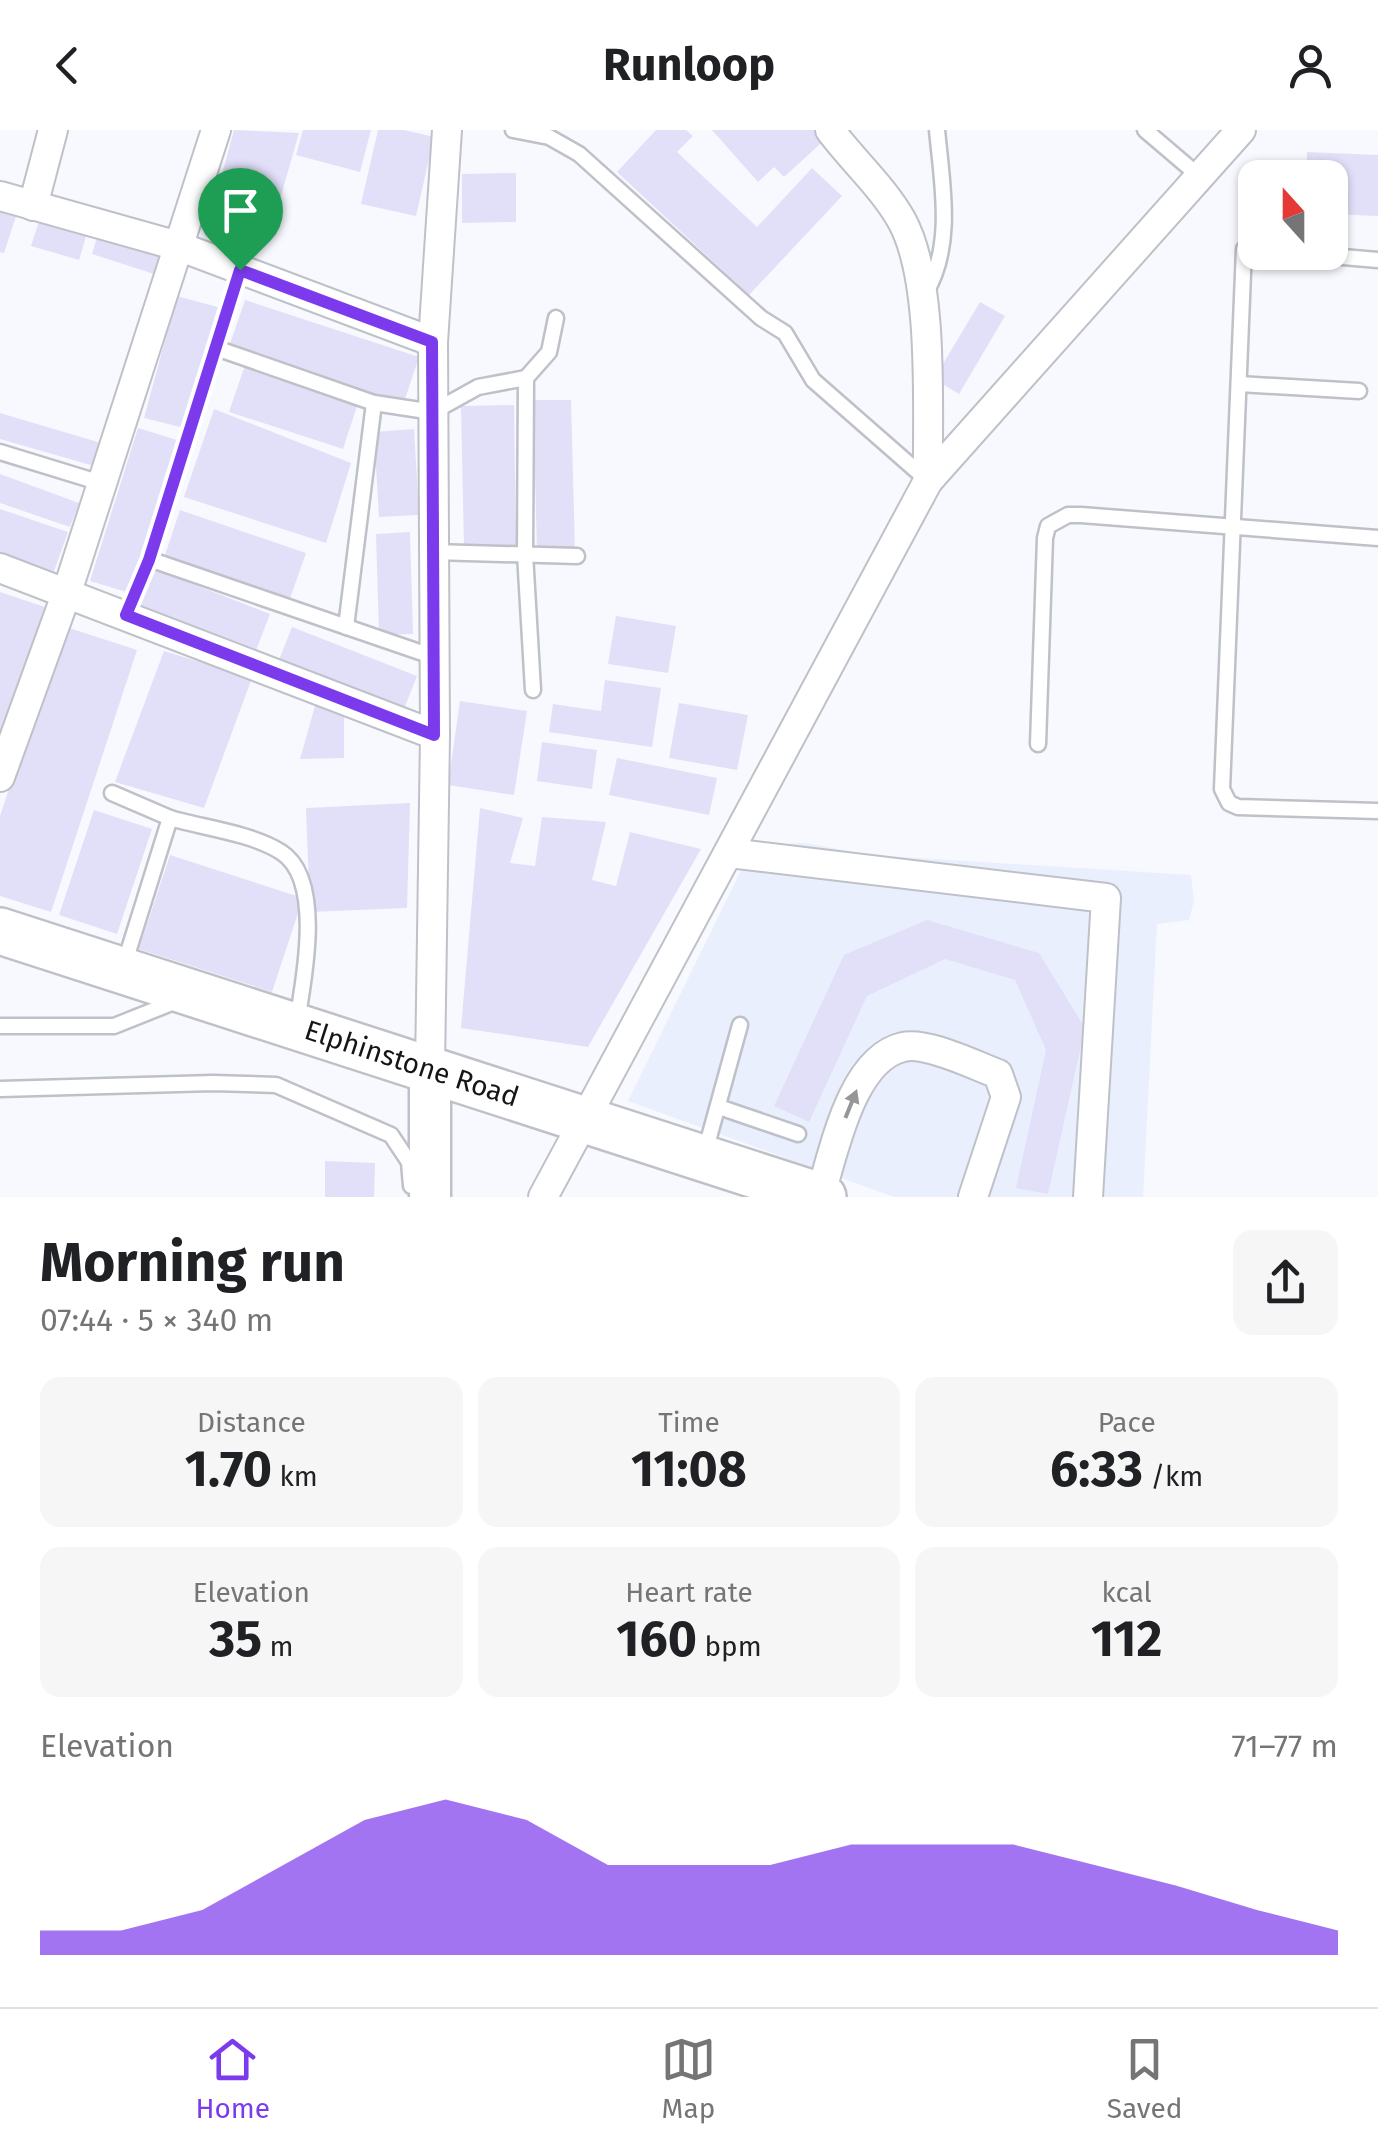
<!DOCTYPE html>
<html lang="en">
<head>
<meta charset="utf-8">
<style>
	:root { --surface:#fff; --page:#f6f6f6; --text:#202124; --muted:#757577; --line:#e0e0e0; --accent:#7c3aed }
	body { margin:0; font-family:"Fira Sans",sans-serif; background:var(--page); color:var(--text); height:100vh; display:flex; flex-direction:column; font-size:38px; white-space:nowrap }
	* { box-sizing:border-box; margin:0 }
	p { font-size:32px; color:var(--muted) }
	.icon { flex:none; width:55px; height:55px; fill:none; stroke:currentColor; stroke-width:2; stroke-linecap:round; stroke-linejoin:round }
	.map { position:relative; height:1067px; overflow:hidden }
	.side { display:flex; flex-direction:column; background:var(--surface); flex:1 }
	.side>* { flex:none }
	.needle { width:65px; rotate:339deg }
	.controls { position:absolute; left:1238px; top:30px; display:grid; gap:20px }
	.controls a { display:grid; place-items:center; width:110px; height:110px; border-radius:20px; background:var(--surface); box-shadow:0 2px 8px #0004; font-size:50px }
	.pin { position:absolute; display:grid; place-items:center; width:85px; height:85px; color:#fff; margin:-102px -42px; border-radius:50% 50% 50% 0; rotate:-45deg; box-shadow:0 0 10px #0007 }
	.pin .icon { rotate:45deg }
	.round { display:grid; place-items:center; flex:none; width:105px; height:105px; border-radius:20px; background:var(--page) }
	.overview { display:flex; align-items:center; justify-content:space-between; height:170px; padding:0 40px }
	h1 { font-size:55px; font-weight:700; line-height:75px }
	.metrics { display:grid; grid-template-columns:repeat(3,1fr); gap:15px; height:170px; padding:10px 40px }
	.metrics div { display:grid; align-content:center; border-radius:20px; background:var(--page); text-align:center }
	.metrics b { font-size:50px; font-weight:700 }
	.metrics small { font-size:28px; font-weight:400 }
	.metrics p { font-size:28px }
	.chart { height:280px; padding:20px 40px }
	.chart p { display:flex; justify-content:space-between }
	.chart svg { width:100%; height:180px; margin-top:10px; fill:var(--accent); opacity:.7 }
	header { display:flex; justify-content:space-between; align-items:center; height:130px; padding:0 40px; background:var(--surface); font-size:45px; font-weight:700 }
	.tabs { display:flex; justify-content:space-around; align-items:center; height:140px; border-top:2px solid var(--line); background:var(--surface); font-size:28px; color:var(--muted) }
	.tabs a { display:grid; justify-items:center; gap:5px }
	.tabs .on { color:var(--accent) }
	.map>svg:first-child { display:block }
	.built { fill:#e9effd }
	.building { fill:#e2e0f8 }
	.lines { fill:none; stroke-linecap:round; stroke-linejoin:round }
	.service-casing { stroke:#bec1c7; stroke-width:19 }
	.minor-casing { stroke:#bec1c7; stroke-width:32 }
	.secondary-casing { stroke:#bec1c7; stroke-width:45 }
	.primary-casing { stroke:#bec1c7; stroke-width:50 }
	.service { stroke:#fff; stroke-width:14 }
	.minor { stroke:#fff; stroke-width:28 }
	.secondary { stroke:#fff; stroke-width:40 }
	.primary { stroke:#fff; stroke-width:45 }
	.oneway { fill:#959697 }
	.route-casing { stroke:#fff; stroke-width:20 }
	.route { stroke:#7c3aed; stroke-width:12 }
	.labels { text-anchor:middle; stroke-width:8; stroke-linejoin:round; paint-order:stroke }
	.street-label { font-size:28px; fill:#141517; stroke:#fff }
</style>
</head>
<body>
<header><svg class="icon" aria-label="back" viewBox="0 0 24 24"><path d="M15 5l-7 7 7 7"/></svg>Runloop<svg class="icon" aria-label="person" viewBox="0 0 24 24"><circle cx="12" cy="8" r="4"/><path d="M4 21q1-7 8-7t8 7"/></svg></header>
<div class="map">
<svg width="1378" height="1067" viewBox="0 0 1378 1067">
	<rect width="100%" height="100%" fill="#f7f9fe"/>
	<!-- built -->
	<path class="built" d="M805,713L870,725L1191,745L1194,771L1189,790L1157,794L1143,1067H894L628,971L750,722L768,714Z"/>
	<!-- building -->
	<g class="building">
		<path d="M234,0L299,3L278,76L218,59Z"/>
		<path d="M303,0H371L360,42L296,25Z"/>
		<path d="M378,0H404L434,7L416,86L361,74Z"/>
		<path d="M656,0H686L693,6L677,22L757,97L812,38L842,66L749,165L617,42Z"/>
		<path d="M712,0H824L829,6L784,47L774,37L758,52Z"/>
		<path d="M1307,22L1378,25V86L1330,84V48H1306Z"/>
		<path d="M516,43V92L462,93V44Z"/>
		<path d="M0,75L18,80L4,123L0,122Z"/>
		<path d="M42,82L89,96L79,130L31,116Z"/>
		<path d="M100,97L162,118L154,144L92,124Z"/>
		<path d="M177,166L221,178L188,299L144,288Z"/>
		<path d="M245,170L419,227L403,275L229,217Z"/>
		<path d="M980,172L1005,186L959,264L934,249Z"/>
		<path d="M245,235L358,273L343,319L229,282Z"/>
		<path d="M533,270H571L575,421L537,422Z"/>
		<path d="M514,275L516,416L464,417L461,276Z"/>
		<path d="M214,279L351,333L326,413L184,367Z"/>
		<path d="M0,283L101,313L94,336L0,309Z"/>
		<path d="M138,298L177,310L130,463L90,451Z"/>
		<path d="M414,299L419,385L379,387L374,302Z"/>
		<path d="M0,344L79,373L70,397L0,373Z"/>
		<path d="M0,379L68,402L52,447L0,429Z"/>
		<path d="M180,380L306,423L288,474L163,431Z"/>
		<path d="M410,402L413,504L379,505L376,404Z"/>
		<path d="M149,437L270,484L255,523L134,477Z"/>
		<path d="M0,462L45,477L1,608H0Z"/>
		<path d="M616,486L676,496L668,543L608,534Z"/>
		<path d="M63,496L137,520L51,782L0,766V686Z"/>
		<path d="M292,497L417,546L402,584L277,535Z"/>
		<path d="M164,521L252,548L204,678L115,652Z"/>
		<path d="M605,550L661,558L652,617L549,602L553,574L601,581Z"/>
		<path d="M317,569L344,576V628L300,629Z"/>
		<path d="M460,571L527,581L514,665L448,655Z"/>
		<path d="M679,573L748,585L737,640L669,628Z"/>
		<path d="M542,612L597,620L592,659L537,651Z"/>
		<path d="M617,628L717,648L709,685L609,665Z"/>
		<path d="M410,673L407,778L310,782L306,678Z"/>
		<path d="M480,678L523,688L510,733L535,736L542,687L606,692L592,750L616,756L630,702L701,719L588,917L461,898Z"/>
		<path d="M94,680L152,699L117,804L59,785Z"/>
		<path d="M170,725L303,768L272,862L139,819Z"/>
		<path d="M927,790L1039,823L1085,898L1048,1064L1016,1058L1046,920L1015,850L945,829L867,866L809,992L774,976L844,825Z"/>
		<path d="M325,1031L375,1033L374,1067H325Z"/>
	</g>
	<g class="lines">
		<defs>
			<g id="service">
				<path d="M513,0L549,7L579,24L761,188L785,203L813,250L926,349"/>
				<path d="M1145,0L1199,46"/>
				<path d="M1255,120L1244,119L1222,659L1229,673L1238,677L1378,681"/>
				<path d="M1285,122L1378,130"/>
				<path d="M240,140L149,429L434,527"/>
				<path d="M926,162C954,115 942,53 937,0"/>
				<path d="M216,218L374,273L433,282L478,257L526,248"/>
				<path d="M1239,254L1359,261"/>
				<path d="M0,322L101,353"/>
				<path d="M433,422L577,426"/>
				<path d="M126,485L149,429"/>
				<path d="M346,497L374,273"/>
				<path d="M533,560L525,424L526,248L549,222L556,188"/>
				<path d="M1038,614L1045,408L1048,396L1068,385H1081L1378,408"/>
				<path d="M112,663L170,688L124,835"/>
				<path d="M170,688C204,698 251,703 281,722C324,749 304,849 297,891"/>
				<path d="M0,896H114L179,870"/>
				<path d="M0,959L213,953L276,955L391,1005L409,1032L411,1056"/>
				<path d="M719,977L798,1004"/>
				<path d="M705,1022L740,895"/>
			</g>
			<g id="minor">
				<path d="M830,0C853,31 883,57 902,91C935,152 927,281 928,351"/>
				<path d="M0,66L178,116L433,212"/>
				<path d="M33,76L53,0"/>
				<path d="M0,438L435,605"/>
				<path d="M0,647L67,462L216,0"/>
				<path d="M729,723L1106,768L1088,1067"/>
				<path d="M430,938L435,605L433,212L447,0"/>
				<path d="M820,1066C834,1022 851,929 903,917C926,911 976,936 998,944L1006,967L973,1067"/>
				<path d="M543,1067L928,351L1241,0"/>
			</g>
			<path id="secondary" d="M430,938V1067"/>
			<path id="primary" d="M0,801L823,1067"/>
		</defs>
		<!-- service casing -->
		<use href="#service" class="service-casing"/>
		<!-- minor casing -->
		<use href="#minor" class="minor-casing"/>
		<!-- secondary casing -->
		<use href="#secondary" class="secondary-casing"/>
		<!-- primary casing -->
		<use href="#primary" class="primary-casing"/>
		<!-- service -->
		<use href="#service" class="service"/>
		<!-- minor -->
		<use href="#minor" class="minor"/>
		<!-- secondary -->
		<use href="#secondary" class="secondary"/>
		<!-- primary -->
		<use href="#primary" class="primary"/>
	</g>
	<!-- one-way arrows -->
	<defs><path id="oneway-solid" d="M-6-.8H1V-3.2L6.5 0L1 3.2V.8H-6Z" transform="scale(2.5)"/></defs>
	<use class="oneway" href="#oneway-solid" transform="translate(851 974) rotate(-68)"/>
	<g class="lines">
		<defs>
			<path id="route" d="M240,140L432,212L434,605L126,485L149,430Z"/>
		</defs>
		<!-- route casing -->
		<use href="#route" class="route-casing"/>
		<!-- route -->
		<use href="#route" class="route"/>
	</g>
	<g class="labels">
		<!-- street labels -->
		<g class="street-label">
			<text transform="translate(412 933) rotate(18)" y="10">Elphinstone Road</text>
		</g>
	</g>
</svg>
<div class="controls">
<a><svg class="needle" viewBox="-14 -14 28 28"><path d="M0-13l5 13h-10z" fill="#e53935"/><path d="M0 13l5-13h-10z" fill="#757577"/></svg></a>
</div>
<div class="pin" style="left:240px;top:140px;background:#1e9e55"><svg class="icon" aria-label="arrive" viewBox="0 0 24 24"><path d="M6 21V4h12l-3 4 3 4H6"/></svg></div>
</div>
<section class="side">
<div class="overview"><div><h1>Morning run</h1><p>07:44 · 5 × 340 m</p></div><a class="round"><svg class="icon" aria-label="share" viewBox="0 0 24 24"><path d="M12 15V3M7 8l5-5 5 5M5 13v7h14v-7"/></svg></a></div>
<div class="metrics">
<div><p>Distance</p><b>1.70<small> km</small></b></div>
<div><p>Time</p><b>11:08</b></div>
<div><p>Pace</p><b>6:33<small> /km</small></b></div>
</div>
<div class="metrics">
<div><p>Elevation</p><b>35<small> m</small></b></div>
<div><p>Heart rate</p><b>160<small> bpm</small></b></div>
<div><p>kcal</p><b>112</b></div>
</div>
<div class="chart"><p><span>Elevation</span>71–77 m</p>
<svg viewBox="0 0 160 44" preserveAspectRatio="none"><path d="M0 44V38L10 38L20 33L30 22L40 11L50 6L60 11L70 22L80 22L90 22L100 17L110 17L120 17L130 22L140 27L150 33L160 38V44z"/></svg>
</div>
</section>
<nav class="tabs">
<a class="on"><svg class="icon" aria-label="home" viewBox="0 0 24 24"><path d="M3 11l9-7 9 7M6 9v11h12V9"/></svg>Home</a>
<a><svg class="icon" aria-label="map" viewBox="0 0 24 24"><path d="M3 6l6-2 6 2 6-2v14l-6 2-6-2-6 2zM9 4v14M15 6v14"/></svg>Map</a>
<a><svg class="icon" aria-label="saved" viewBox="0 0 24 24"><path d="M7 4h10v16l-5-4-5 4z"/></svg>Saved</a>
</nav>
</body>
</html>
